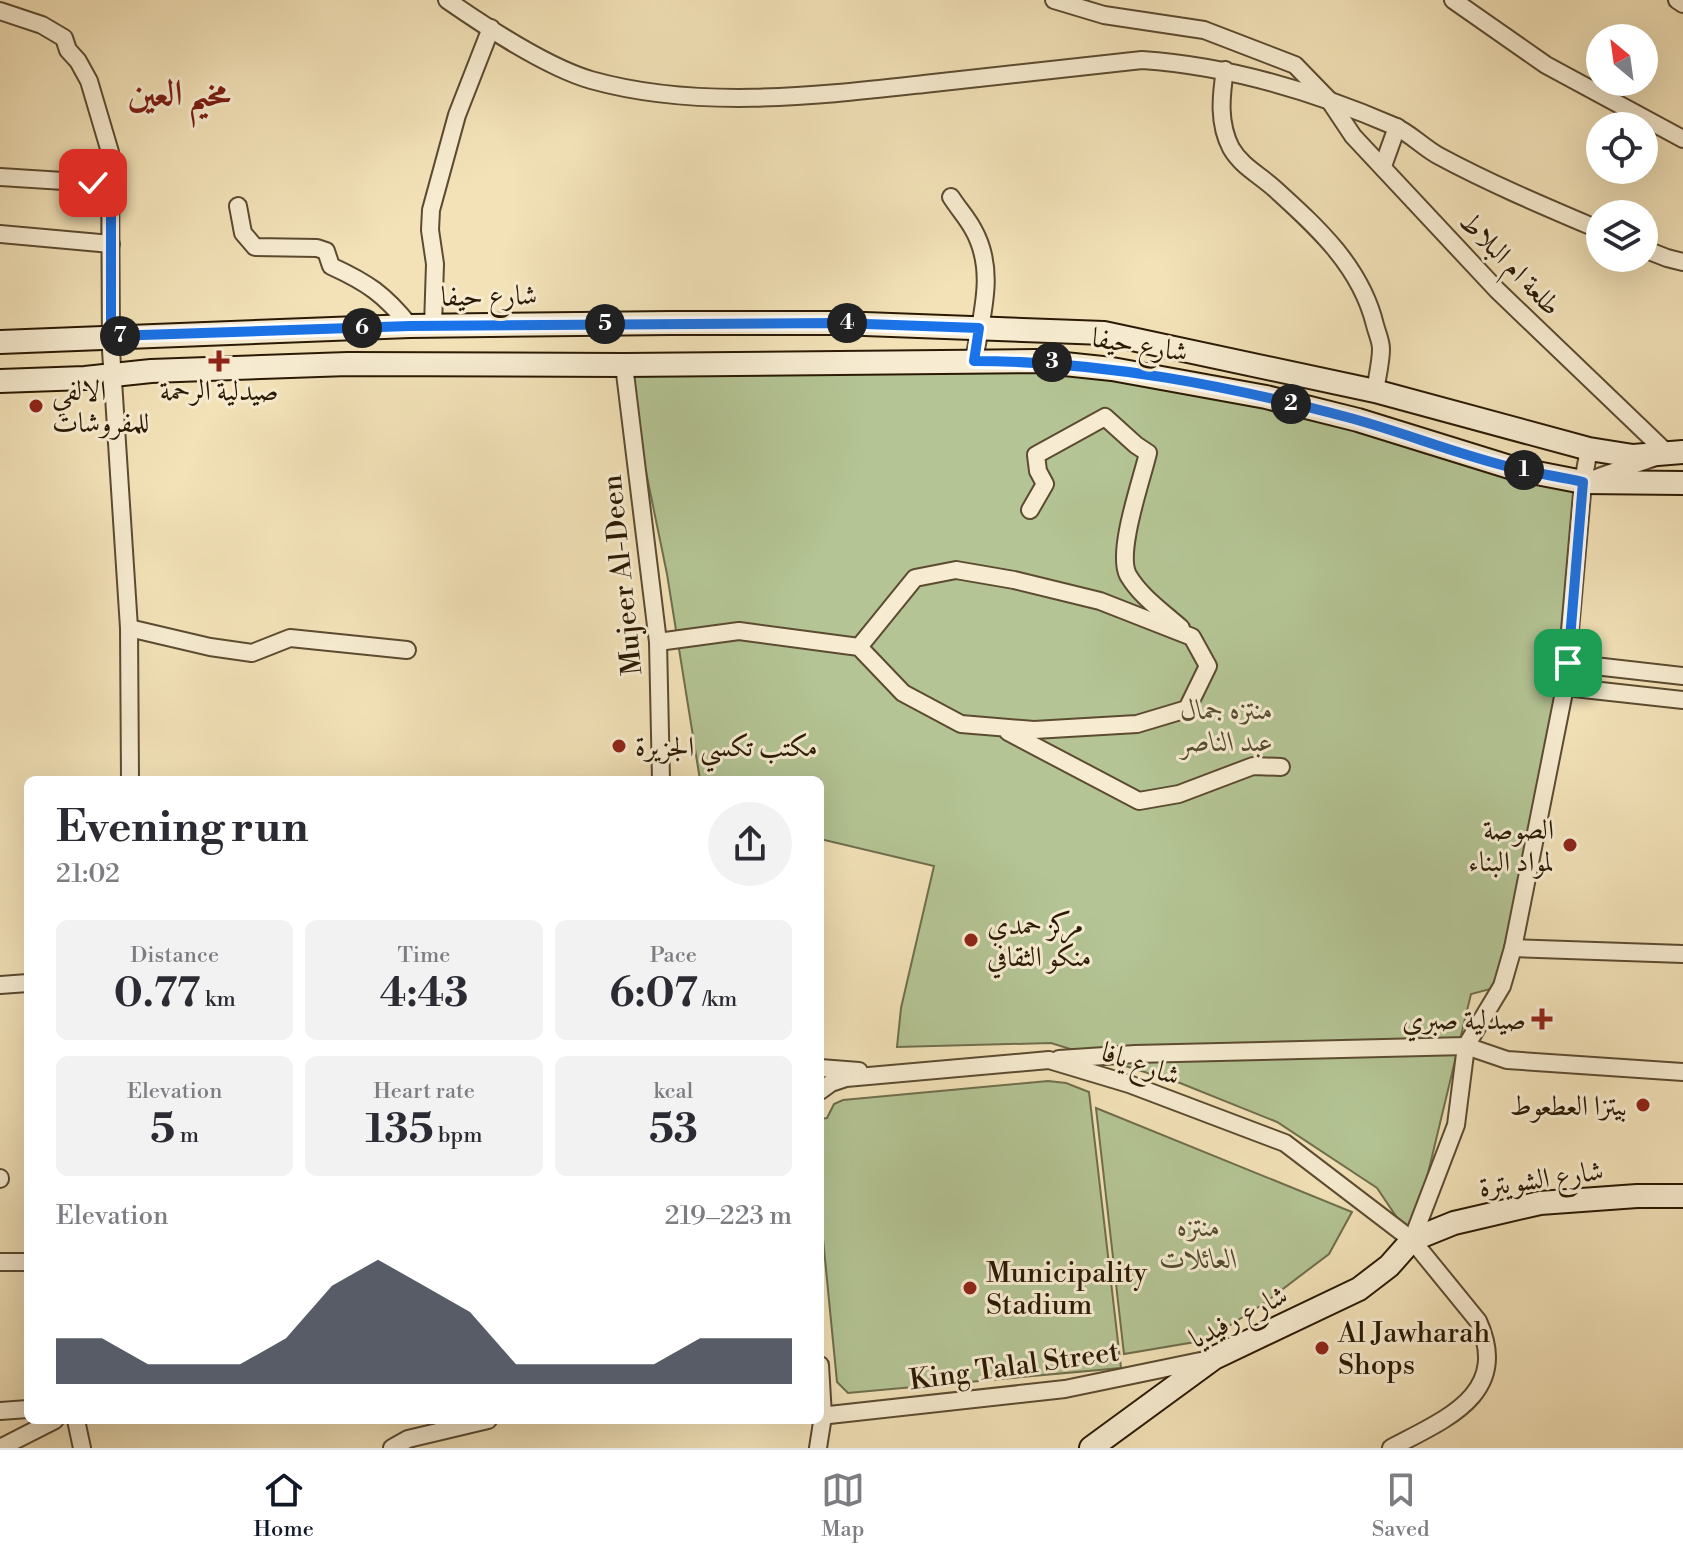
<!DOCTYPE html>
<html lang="en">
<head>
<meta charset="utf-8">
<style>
	:root { --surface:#fff; --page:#f2f2f3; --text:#2b2b33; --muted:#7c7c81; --line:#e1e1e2; --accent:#111827 }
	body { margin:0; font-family:"Libre Bodoni",Amiri,serif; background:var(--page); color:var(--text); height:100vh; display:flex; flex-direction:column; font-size:30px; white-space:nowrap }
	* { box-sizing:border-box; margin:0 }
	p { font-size:26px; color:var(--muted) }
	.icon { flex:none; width:44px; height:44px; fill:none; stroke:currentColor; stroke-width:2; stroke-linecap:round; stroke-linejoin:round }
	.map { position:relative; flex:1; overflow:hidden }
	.details { position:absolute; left:24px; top:776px; width:800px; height:648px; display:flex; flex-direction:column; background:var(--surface); border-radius:12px; box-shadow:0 8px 32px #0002 }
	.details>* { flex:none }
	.needle { width:52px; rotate:331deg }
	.fabs { position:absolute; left:1586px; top:24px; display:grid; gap:16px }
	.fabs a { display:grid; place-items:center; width:72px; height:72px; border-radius:50%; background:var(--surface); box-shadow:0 8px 32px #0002; font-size:40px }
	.pin { position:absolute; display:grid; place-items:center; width:68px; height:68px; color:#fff; margin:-34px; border-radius:16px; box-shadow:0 4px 12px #0006 }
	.km { position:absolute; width:40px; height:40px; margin:-20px; border-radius:50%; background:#222; color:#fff; font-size:22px; line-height:40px; text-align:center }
	.round { display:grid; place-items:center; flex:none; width:84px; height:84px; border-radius:42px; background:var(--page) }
	.summary { display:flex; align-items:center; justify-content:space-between; height:136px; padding:0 32px }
	h1 { font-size:44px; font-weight:800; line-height:60px }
	.metrics { display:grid; grid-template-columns:repeat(3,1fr); gap:12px; height:136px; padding:8px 32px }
	.metrics div { display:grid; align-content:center; border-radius:12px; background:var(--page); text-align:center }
	.metrics b { font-size:40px; font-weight:800 }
	.metrics small { font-size:22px; font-weight:400 }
	.metrics p { font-size:22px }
	.chart { height:224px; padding:16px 32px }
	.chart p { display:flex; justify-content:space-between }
	.chart svg { width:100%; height:144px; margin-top:8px; fill:var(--accent); opacity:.7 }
	.dock { display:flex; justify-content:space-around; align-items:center; height:112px; border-top:2px solid var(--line); background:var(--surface); font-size:22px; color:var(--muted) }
	.dock a { display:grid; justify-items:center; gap:4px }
	.dock .current { color:var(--accent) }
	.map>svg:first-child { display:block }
	.green { fill:#b4c494; stroke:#6f6e4c; stroke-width:2 }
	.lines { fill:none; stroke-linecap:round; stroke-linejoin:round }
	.minor-casing { stroke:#5c4b31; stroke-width:20 }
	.secondary-casing { stroke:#2a1904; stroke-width:26 }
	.minor { stroke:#f7ecd1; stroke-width:16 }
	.secondary { stroke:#f7ecd1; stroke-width:22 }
	.route-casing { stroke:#fff; stroke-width:16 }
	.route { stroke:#1a73e8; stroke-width:10 }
	.poi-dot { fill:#8f2418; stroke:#f7ecd1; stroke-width:3 }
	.labels { text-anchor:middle; stroke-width:6; stroke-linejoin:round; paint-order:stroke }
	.street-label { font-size:28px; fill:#2a1904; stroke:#f7ecd1 }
	.poi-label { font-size:28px; fill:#2a1904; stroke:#f7ecd1; text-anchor:start }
	.park-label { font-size:28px; font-style:italic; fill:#534c2f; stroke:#f7ecd1 }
	.district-label { font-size:36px; font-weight:bold; fill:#7a1f14; stroke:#f7ecd1 }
</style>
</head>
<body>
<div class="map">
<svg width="1683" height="1448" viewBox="0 0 1683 1448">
	<rect width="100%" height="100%" fill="#f3e2b8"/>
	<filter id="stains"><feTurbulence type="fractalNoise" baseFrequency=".0025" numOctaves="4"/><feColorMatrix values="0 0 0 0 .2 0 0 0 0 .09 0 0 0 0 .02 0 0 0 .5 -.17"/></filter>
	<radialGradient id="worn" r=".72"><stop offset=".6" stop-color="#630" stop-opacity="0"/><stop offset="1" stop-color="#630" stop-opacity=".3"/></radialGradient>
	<!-- green -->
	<g class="green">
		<path d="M624,365L1112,369L1583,482L1548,772L1502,986L1471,994L1412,1240L1377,1188L1277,1122L1180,1083L1051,1043L897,1047L901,1008L934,866L820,839V780H700L667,574Z"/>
		<path d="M1048,1081L1066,1083L1089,1092L1121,1368L848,1393L837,1382L820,1208V1119L827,1118L834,1104L843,1100Z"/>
		<path d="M1096,1108L1352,1212L1329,1254L1263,1304L1207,1340L1124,1354Z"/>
	</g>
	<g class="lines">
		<defs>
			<g id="minor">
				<path d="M447,0C486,27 546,67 591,80C698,110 815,96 924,84C997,76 1069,68 1142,60C1230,66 1313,91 1394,126C1410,133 1424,148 1439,156C1491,184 1546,207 1600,230"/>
				<path d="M1054,0L1104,15L1204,30L1295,65L1329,100L1353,136L1497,290L1667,453L1596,478"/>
				<path d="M1453,0L1546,65L1683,139"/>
				<path d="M1677,0L1683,4"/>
				<path d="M0,11L42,25L64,38L68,50L78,61L89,81L110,152L111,350L129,628L130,780"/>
				<path d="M1225,70C1221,96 1218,123 1231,148C1242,167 1260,175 1275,189C1318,228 1361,267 1375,325C1377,333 1381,341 1381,349C1381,362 1377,378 1375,391"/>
				<path d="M1383,166L1397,127"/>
				<path d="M0,177L111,184"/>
				<path d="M951,197C958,208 967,218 973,229C997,271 981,316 974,361"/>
				<path d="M238,206L243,233L255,247L317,248L326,251L331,266C368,283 384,294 410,326"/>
				<path d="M0,234L111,244"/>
				<path d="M1644,249L1667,258L1683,262"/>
				<path d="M433,326L435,264L430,230L431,210L457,115L491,28"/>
				<path d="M624,365L658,642L661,780"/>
				<path d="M1030,510L1045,484L1038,471L1036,455L1105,417L1136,445L1148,453C1142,479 1116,552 1128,575C1140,596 1163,612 1181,628"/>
				<path d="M129,628L210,647L252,653L290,638L407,650"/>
				<path d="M658,642L739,631L859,647L903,693L961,724L1034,730L1137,724L1187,709L1208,666L1192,637L1100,601L1014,580L956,570L915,578L859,647"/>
				<path d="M1568,663L1683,676"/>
				<path d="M1565,687L1683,700"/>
				<path d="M1008,732L1139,801L1179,794L1253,766L1281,767"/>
				<path d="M1513,948L1683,954"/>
				<path d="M0,985L28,983"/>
				<path d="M1059,1059L1135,1054L1466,1046L1507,1060L1683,1072"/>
				<path d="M820,1068L859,1071"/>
				<path d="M820,1091L831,1083L846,1078L1049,1060L1129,1084L1285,1143L1412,1240L1478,1321C1512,1395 1443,1420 1391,1448"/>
				<path d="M0,1179V1178"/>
				<path d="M1412,1240L1456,1125L1466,1046L1502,986L1513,948L1565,687L1583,482L1589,449"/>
				<path d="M0,1262H28"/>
				<path d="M0,1411L28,1409"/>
				<path d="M820,1416L1065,1389L1210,1359"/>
				<path d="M76,1420L82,1448"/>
				<path d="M0,1448L55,1420"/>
				<path d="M392,1448L408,1439L488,1420"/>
				<path d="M818,1448L823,1416L820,1365"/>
			</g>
			<g id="secondary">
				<path d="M0,342L410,326L671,323H838L1104,333L1375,391L1589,449L1633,456L1683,452"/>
				<path d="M0,381L85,378L151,371L348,364L624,365L1036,361L1112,369L1266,397L1358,420L1516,469L1583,482L1683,483"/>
				<path d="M1091,1448L1214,1358L1359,1289L1389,1266L1412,1240L1454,1223L1540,1203L1637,1196H1683"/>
			</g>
		</defs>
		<!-- minor casing -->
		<use href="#minor" class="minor-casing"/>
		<!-- secondary casing -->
		<use href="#secondary" class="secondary-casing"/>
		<!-- minor -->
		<use href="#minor" class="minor"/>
		<!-- secondary -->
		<use href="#secondary" class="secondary"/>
	</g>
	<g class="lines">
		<defs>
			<path id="route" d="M93,183L111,184V336L410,326L838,323L979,328L974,361C1103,361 1230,386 1354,419C1408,434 1462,456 1518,469C1539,474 1562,477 1583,482L1568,663"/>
		</defs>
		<!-- route casing -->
		<use href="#route" class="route-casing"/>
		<!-- route -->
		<use href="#route" class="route"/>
	</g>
	<!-- markers -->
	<g class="poi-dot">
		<path d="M215 349h8v8h8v8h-8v8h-8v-8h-8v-8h8z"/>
		<circle cx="36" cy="406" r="8"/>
		<circle cx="619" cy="746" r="8"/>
		<circle cx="1570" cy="845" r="8"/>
		<circle cx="971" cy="940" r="8"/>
		<path d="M1538 1007h8v8h8v8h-8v8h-8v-8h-8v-8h8z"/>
		<circle cx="1643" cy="1105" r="8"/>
		<circle cx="970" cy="1288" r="8"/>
		<circle cx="1322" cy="1348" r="8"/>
	</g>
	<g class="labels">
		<!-- street labels -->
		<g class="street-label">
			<text transform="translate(1511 263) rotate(46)" y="10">طلعة ام البلاط</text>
			<text transform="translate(489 295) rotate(-1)" y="10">شارع حيفا</text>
			<text transform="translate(1140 344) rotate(9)" y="10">شارع حيفا</text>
			<text transform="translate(621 575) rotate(-96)" y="10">Mujeer Al-Deen</text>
			<text transform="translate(1141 1063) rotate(19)" y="10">شارع يافا</text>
			<text transform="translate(1541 1178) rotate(-8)" y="10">شارع الشويترة</text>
			<text transform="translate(1238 1316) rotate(-27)" y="10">شارع رفيديا</text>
			<text transform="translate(1014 1365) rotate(-8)" y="10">King Talal Street</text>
		</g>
		<!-- poi labels -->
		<g class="poi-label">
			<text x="52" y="400">الالفي<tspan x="52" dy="32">للمفروشات</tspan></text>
			<text x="219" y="400" text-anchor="middle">صيدلية الرحمة</text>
			<text x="635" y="756">مكتب تكسي الجزيرة</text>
			<text x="1554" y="839" text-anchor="end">الصوصة<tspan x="1554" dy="32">لمواد البناء</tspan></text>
			<text x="987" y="934">مركز حمدي<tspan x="987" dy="32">منكو الثقافي</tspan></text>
			<text x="1526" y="1029" text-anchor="end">صيدلية صبري</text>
			<text x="1627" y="1115" text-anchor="end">بيتزا العطعوط</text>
			<text x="986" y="1282">Municipality<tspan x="986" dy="32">Stadium</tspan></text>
			<text x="1338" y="1342">Al Jawharah<tspan x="1338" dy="32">Shops</tspan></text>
		</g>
		<!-- park labels -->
		<g class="park-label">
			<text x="1227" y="719">منتزه جمال<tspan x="1227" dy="32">عبد الناصر</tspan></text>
			<text x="1199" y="1236">منتزه<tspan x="1199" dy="32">العائلات</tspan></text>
		</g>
		<!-- district labels -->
		<g class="district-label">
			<text x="179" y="105">مخيم العين</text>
		</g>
	</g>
	<rect width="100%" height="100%" filter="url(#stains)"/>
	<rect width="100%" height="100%" fill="url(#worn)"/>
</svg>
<div class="fabs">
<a><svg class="needle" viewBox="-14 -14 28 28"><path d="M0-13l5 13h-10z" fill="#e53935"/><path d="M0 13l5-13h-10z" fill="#7c7c81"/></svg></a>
<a><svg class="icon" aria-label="locate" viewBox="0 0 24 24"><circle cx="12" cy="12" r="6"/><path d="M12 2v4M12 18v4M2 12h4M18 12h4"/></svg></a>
<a><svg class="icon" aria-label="layers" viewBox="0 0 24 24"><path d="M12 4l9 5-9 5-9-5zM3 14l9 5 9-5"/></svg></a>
</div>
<div class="pin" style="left:1568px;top:663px;background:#1e9e55"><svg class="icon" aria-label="arrive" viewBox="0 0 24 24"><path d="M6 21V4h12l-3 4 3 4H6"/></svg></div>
<div class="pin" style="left:93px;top:183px;background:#d93025"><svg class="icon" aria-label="check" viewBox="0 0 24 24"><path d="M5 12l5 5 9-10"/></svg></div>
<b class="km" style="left:1524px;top:470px">1</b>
<b class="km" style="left:1291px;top:404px">2</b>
<b class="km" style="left:1052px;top:362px">3</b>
<b class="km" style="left:847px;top:323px">4</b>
<b class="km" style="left:605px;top:324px">5</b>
<b class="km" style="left:362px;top:328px">6</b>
<b class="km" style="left:120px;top:336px">7</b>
<section class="details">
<div class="summary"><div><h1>Evening run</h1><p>21:02</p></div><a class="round"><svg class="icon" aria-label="share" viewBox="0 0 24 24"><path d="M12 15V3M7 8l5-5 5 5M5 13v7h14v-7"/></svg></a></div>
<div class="metrics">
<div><p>Distance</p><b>0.77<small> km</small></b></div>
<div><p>Time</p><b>4:43</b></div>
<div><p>Pace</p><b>6:07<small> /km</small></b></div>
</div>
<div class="metrics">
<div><p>Elevation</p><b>5<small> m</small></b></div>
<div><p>Heart rate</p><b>135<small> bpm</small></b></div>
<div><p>kcal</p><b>53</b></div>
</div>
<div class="chart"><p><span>Elevation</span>219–223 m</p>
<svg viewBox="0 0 160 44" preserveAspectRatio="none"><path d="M0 44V30L10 30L20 38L30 38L40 38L50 30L60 14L70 6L80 14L90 22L100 38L110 38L120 38L130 38L140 30L150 30L160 30V44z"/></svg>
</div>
</section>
</div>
<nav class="dock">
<a class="current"><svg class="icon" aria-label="home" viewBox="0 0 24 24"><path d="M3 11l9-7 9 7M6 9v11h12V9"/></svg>Home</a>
<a><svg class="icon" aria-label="map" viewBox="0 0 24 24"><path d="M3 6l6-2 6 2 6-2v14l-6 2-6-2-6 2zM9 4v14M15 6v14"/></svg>Map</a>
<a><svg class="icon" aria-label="saved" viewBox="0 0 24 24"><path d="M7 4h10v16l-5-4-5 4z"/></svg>Saved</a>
</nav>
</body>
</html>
